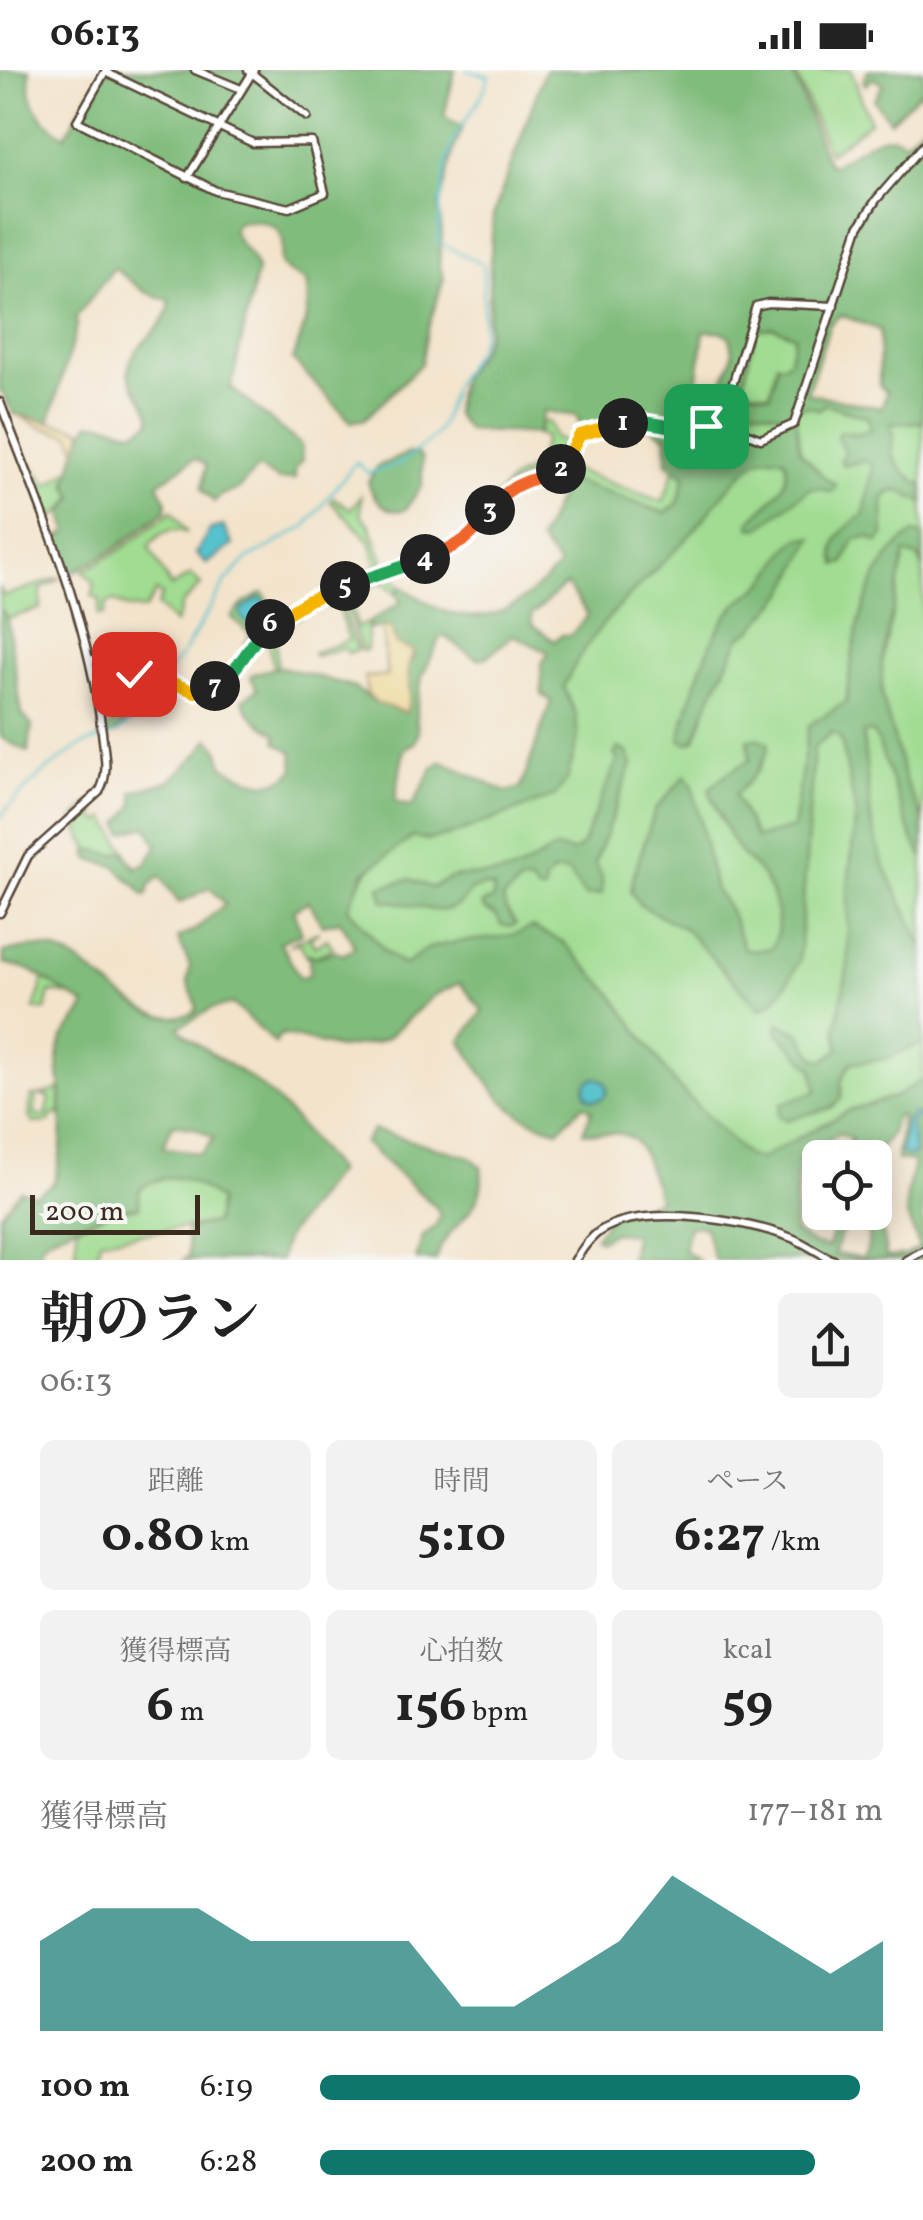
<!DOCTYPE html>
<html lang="ja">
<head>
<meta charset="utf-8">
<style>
	:root { --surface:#fff; --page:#f2f2f2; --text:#222; --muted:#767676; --accent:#0f766e }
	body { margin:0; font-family:Vollkorn,"Noto Serif JP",serif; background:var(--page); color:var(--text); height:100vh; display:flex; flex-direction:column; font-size:38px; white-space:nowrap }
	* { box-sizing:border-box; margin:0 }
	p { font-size:32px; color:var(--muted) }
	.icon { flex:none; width:55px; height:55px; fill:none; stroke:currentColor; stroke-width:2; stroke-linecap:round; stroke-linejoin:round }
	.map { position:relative; height:1190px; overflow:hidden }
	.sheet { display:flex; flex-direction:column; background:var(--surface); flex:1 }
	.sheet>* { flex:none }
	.fabs { position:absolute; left:802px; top:1070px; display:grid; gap:20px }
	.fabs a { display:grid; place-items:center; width:90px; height:90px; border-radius:15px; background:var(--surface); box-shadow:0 5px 25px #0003; font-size:50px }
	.scale { position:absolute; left:30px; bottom:25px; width:170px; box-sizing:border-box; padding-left:10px; border:5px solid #3b2a1e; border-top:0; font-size:28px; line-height:35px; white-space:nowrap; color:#3b2a1e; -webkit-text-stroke:8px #f6f6f2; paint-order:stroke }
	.pin { position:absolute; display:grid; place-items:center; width:85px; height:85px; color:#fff; margin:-42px; border-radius:20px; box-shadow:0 5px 15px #0006 }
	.km { position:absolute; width:50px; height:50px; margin:-25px; border-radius:50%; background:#222; color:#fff; font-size:28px; line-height:50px; text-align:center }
	.round { display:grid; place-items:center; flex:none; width:105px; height:105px; border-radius:15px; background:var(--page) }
	.head { display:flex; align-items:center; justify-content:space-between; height:170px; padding:0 40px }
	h1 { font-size:55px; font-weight:700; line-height:75px }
	.figures { display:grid; grid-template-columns:repeat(3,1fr); gap:15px; height:170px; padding:10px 40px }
	.figures div { display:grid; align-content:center; border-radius:15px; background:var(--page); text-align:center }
	.figures b { font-size:50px; font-weight:700 }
	.figures small { font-size:28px; font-weight:400 }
	.figures p { font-size:28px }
	.chart { height:280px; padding:20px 40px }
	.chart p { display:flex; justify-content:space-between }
	.chart svg { width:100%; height:180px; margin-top:10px; fill:var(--accent); opacity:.7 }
	ul { padding:0 40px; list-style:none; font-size:32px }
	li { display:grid; grid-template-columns:160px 120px 1fr; align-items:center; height:75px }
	li i { height:25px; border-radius:12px; background:var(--accent) }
	.status { display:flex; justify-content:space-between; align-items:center; height:70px; padding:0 50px; background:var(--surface); direction:ltr }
	.status svg { height:28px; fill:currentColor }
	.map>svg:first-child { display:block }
	.green { fill:#a0dc91; stroke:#6e8358; stroke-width:2.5 }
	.forest { fill:#80bc7b; stroke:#5e734c; stroke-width:2.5; fill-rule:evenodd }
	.sand { fill:#eeda9e; stroke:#94825e; stroke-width:2.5 }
	.water { fill:#55c2cd; stroke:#487676; stroke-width:2.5 }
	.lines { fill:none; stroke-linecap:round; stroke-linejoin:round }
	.stream { stroke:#55c2cd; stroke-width:2.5 }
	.street-casing { stroke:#574638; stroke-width:11 }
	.street { stroke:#fff; stroke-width:6 }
	.split-1-casing { stroke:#fff; stroke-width:20 }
	.split-2-casing { stroke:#fff; stroke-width:20 }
	.split-3-casing { stroke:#fff; stroke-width:20 }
	.split-4-casing { stroke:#fff; stroke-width:20 }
	.split-5-casing { stroke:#fff; stroke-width:20 }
	.split-6-casing { stroke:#fff; stroke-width:20 }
	.split-7-casing { stroke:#fff; stroke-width:20 }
	.split-8-casing { stroke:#fff; stroke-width:20 }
	.split-1 { stroke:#22a559; stroke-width:12 }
	.split-2 { stroke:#f5b400; stroke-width:12 }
	.split-3 { stroke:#f0652b; stroke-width:12 }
	.split-4 { stroke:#f0652b; stroke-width:12 }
	.split-5 { stroke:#22a559; stroke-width:12 }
	.split-6 { stroke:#f5b400; stroke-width:12 }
	.split-7 { stroke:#22a559; stroke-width:12 }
	.split-8 { stroke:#f5b400; stroke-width:12 }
</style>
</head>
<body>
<div class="status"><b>06:13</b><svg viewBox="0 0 49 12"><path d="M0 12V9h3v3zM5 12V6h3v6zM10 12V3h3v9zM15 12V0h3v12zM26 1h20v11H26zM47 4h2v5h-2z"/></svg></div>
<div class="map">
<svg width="923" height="1190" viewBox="0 0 923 1190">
	<rect width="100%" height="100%" fill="#f6f6f2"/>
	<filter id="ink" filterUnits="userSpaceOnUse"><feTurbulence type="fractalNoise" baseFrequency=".01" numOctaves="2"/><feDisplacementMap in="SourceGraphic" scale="20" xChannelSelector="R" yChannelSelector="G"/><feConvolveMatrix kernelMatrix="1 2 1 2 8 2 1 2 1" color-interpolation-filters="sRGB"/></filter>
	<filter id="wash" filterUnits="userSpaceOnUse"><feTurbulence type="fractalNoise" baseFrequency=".0048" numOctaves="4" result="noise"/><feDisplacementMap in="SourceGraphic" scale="40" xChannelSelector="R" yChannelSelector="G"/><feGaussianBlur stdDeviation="2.25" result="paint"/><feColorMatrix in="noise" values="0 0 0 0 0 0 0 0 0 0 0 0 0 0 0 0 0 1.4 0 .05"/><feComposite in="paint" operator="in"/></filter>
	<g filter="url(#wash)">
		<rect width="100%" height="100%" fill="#f3e3cb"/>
		<!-- green -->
		<g class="green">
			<path d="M794,0H851L870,52L829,83Z"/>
			<path d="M774,257L795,265L790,289L784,295L777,293L770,324L743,318L755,260Z"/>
			<path d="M733,324L810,328L872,341L923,326V1021L760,1096L747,1090L470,872L403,895L385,881L348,838C365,768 473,744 533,722L569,634L546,614L667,476Z"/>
			<path d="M542,352H549L555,369L571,372C561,404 554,394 529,406C515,411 505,421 493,429L513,409L537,395L545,367L538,364Z"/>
			<path d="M26,390L48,415L69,400L71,403L66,413L73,427L61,443L49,448Z"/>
			<path d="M675,397L685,405C684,419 680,438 665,443L575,412L564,416L562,403L568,398L663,432Z"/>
			<path d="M361,426V445L370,455L385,496L382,501L330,519L328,517L366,504L377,495L370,471L331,432L334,428L351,439Z"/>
			<path d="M172,441L187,463C172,455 157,464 149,477L171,517L191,505L201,515L182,534L175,554L157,536L162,525L156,522L144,540L128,538L113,531L106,534L104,545L98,546L100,530L92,526C99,509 89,509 83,501L117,482Z"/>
			<path d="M387,504L402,517L395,522L382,512L350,525L357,557L368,553L367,580L362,581L341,520Z"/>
			<path d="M58,508L60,509L41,519V538L7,549L0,538V519L4,526Z"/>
			<path d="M263,523L271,536V549L245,575L251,565L232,547L244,533Z"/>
			<path d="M336,523L358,580L348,583L344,578L315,586L313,583L349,570L338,538L333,534C310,539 293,550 275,563L278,597L275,599C272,589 267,576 268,566C272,548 320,526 336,523Z"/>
			<path d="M127,606L162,612C156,647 159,632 134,647C123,654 118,661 106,666L105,660L114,654L110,641L115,640L113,645L120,654L133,645H128L122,636L131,631L136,640L135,626L142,638L153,636L159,626L157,621L149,617L145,623Z"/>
			<path d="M90,733L97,742L93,747L100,752L106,748L127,783L114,785L89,779L78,760L83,755L79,750L74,753L73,750Z"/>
			<path d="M319,862L310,867L315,876L327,869L333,878L315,887H307L299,872L289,875Z"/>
			<path d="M44,908L71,925L50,922L46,940L34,939Z"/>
			<path d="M60,1019V1044L52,1045L49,1052L33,1053L29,1047L31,1026H36L35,1045L46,1046L50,1028L40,1025Z"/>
			<path d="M168,1107L192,1110L219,1130L215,1153L100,1170L97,1190H76L77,1156L112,1141L139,1137V1121L148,1113Z"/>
		</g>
		<!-- forest -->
		<g class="forest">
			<path d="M0,0H30C26,31 39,50 65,66L104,0H455L444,46L463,58L455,75L439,137L442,165L439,194L444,208L427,261L421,294L365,349L351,352L293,290C302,264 312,240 306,212C299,207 284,202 281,194C278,186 282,187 282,179C284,150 257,149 236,153L233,160C238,176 253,184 257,200L231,318L301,375L302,391L295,399V409L279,410L258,398L237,420L221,425L214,432L202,419L206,395L195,388L158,414L167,432L166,440L114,480L73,502L66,495L57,468L68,462L63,443L74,428L68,413L78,373L89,354C117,348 127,374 151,351C150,331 129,318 129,299C130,274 168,261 170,231L145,222L114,198L76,247L77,256L49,352L14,344L0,319Z"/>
			<path d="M545,0H792L827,92L831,95C857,86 878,53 905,72L923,55V352L890,354C896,365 892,367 892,378C893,395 910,408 923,415V433L900,421L890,422L883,430L884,466L877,472L869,467L855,469L844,493L837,495C827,471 846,456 864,444L873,397L867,391L843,395L840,390L845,383L837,367L840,361L856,364L870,360L868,347L825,334L819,340C811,336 802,334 795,342L800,381L827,410L836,414L832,422L819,418L809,419L759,458L750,457L751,451C768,432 794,416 785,389C774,387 767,385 757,391C736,404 708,445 690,465C643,515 591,553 564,617L576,645L578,668L567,710L555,726L455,764L429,770L413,767L364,802L348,838L385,881L403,895C414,891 419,882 430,878C464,866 500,874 532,857L563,872L611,922L676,1015L746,1085L760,1089L850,1040L897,1026L923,1009V1190H714L705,1157L689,1156L684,1180L698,1190H630L634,1164L614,1162L600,1170L595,1167L604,1154L605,1146L621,1138L629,1142L658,1130C657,1115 650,1106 646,1092C634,1055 618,1066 583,1062L592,1040L583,1035L558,1060C502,1045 492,1017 461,971L483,941L460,913L434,925L388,967L375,973L339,978L281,964L275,973L233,934L211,939L179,957C182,966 234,998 247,1006C285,1032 308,1067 337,1101L285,1169L280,1190H183L189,1186L186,1159L215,1153L219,1130C191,1110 170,1096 139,1120V1137L112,1141L49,1167L41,1174L40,1181L50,1190H0V1145L20,1120L35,1125L53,1114C65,1082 62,1046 60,1012C59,1002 57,990 59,980C62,960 78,955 85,935L30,900L4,893L3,883C20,878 40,874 57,881C102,897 143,966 195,942L197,936L188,913L190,896L178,868L195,860L225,834L210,818L179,833L160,806L150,815L148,824L144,825C136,813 124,808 116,796L91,790L87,785L89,779L114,785L124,782L136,798L147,793L157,776L147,756L123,763L120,754L134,735L133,722L170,711L198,684L209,669L218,678L223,696C246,709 273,724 294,700L293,682L277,673L276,663C261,655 248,646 243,630L257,619L251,607L253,604L278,597L286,598L351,616L377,633L408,613V598L414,585L396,574L395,566L385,556L370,559L368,553L401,532L395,522L402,517C419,527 438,542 458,545C501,554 532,525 559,496L539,471L564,416L575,412L665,443L678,433L685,405L667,393V367C633,345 618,353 581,361L577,346L544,341L538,364L467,360L454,343L461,308L481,279L487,262L493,146ZM841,245L880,260L879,316L887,322L881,338L807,323L830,254ZM774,257L795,266L790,289L784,294L778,293L770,325L742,319L755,260ZM704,261H719L729,266C737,285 731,290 724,308C721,317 722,327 722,336L715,343L698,340L704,329L715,331L717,322L700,318L697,314ZM742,336L781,344L778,354L763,358L739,347ZM567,515L588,545L571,565H562L554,571L532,554L531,544C546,536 553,521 567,515ZM513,565L549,583L541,594L542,625L551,631L521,718L506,722L442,691L433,698L412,736L398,733L395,730L404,679L415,672L418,663L416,642L422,606L441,567L444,566L477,589L487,587ZM309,831L322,855L340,851L355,877L343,885L336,881L316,887L309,884L310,904L300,908L280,872L302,863L293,840ZM901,1045L897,1090L914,1092C911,1108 904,1129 907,1145C910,1157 917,1166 919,1178L906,1185L886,1187L875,1098V1142L832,1143L837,1149L828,1177L815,1175L794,1162L799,1090L839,1063L852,1069L840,1087H875L891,1063L896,1046ZM173,1054L195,1058L214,1068L201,1084L163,1077ZM854,1145L865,1151C869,1164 871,1176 863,1188L834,1184L845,1154Z"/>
			<path d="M868,0H923V24L920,22L890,51L874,30L883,15L873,8L866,15L863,11Z"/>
			<path d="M409,383L417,384L422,388V415L406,439C387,446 372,428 368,411L378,396Z"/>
			<path d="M914,463L923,466V500L919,488L905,483L882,591V626L906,713L923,749V788L911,765L878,672L872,662L863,663L871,750L883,793L923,877V973L885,989L851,993L842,1009L841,1029L831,1038L786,1050L778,1045L781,1034L817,1021L813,999L777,962L778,953L799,962L814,986L823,991L839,979L836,959L848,895V817L856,744L841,669L833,662L814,677L799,891C789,910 781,930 760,939L685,859L640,835L631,822L634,804L655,740L686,705L693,717L715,820L730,840L744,879L752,881L771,878C785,859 775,824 762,805C756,796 746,791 740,782C726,763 717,741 709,719L726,704L750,690L748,669L758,668L769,674C763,698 752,708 735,725L756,768L793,758L809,655L846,632C853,575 862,497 914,463Z"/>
			<path d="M801,467L813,468L785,523L752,560L741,566L708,633L695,670L688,673L680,669C688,634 708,566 732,539C742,527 760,519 767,509C778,495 785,477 801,467Z"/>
			<path d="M0,538L7,549L22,644L32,656L28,682L0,667Z"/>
			<path d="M618,678L627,682L632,694L595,792L602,807V824L585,826L568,802H554L545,810L544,821L539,822L531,813L521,812L503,829L506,840L516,854L511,857L501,855L497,846L485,840L482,834L493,829L494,818L485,816L471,820C449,858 418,831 384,831L380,817L410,809L432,818C459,797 482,811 512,802C528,797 541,786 556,778L572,782L581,777L618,689L614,685Z"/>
			<path d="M373,1060L471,1087L481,1097C489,1144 443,1154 436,1190H416L423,1166L435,1157L440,1146L437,1138L364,1073Z"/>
		</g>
		<!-- sand -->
		<g class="sand">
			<path d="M20,346L81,359L83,364L77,380L71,365L40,357Z"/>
			<path d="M385,556L391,558L396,574L414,581L408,598L410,627L406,643L377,633L367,624L365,607L387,606L382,557Z"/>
		</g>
		<!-- water -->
		<g class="water">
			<path d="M223,456L233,475L207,494L196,484L210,459Z"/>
			<path d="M259,528H262L267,538L263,551L252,559L240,546L242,539Z"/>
			<circle cx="596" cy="1019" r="11"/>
			<path d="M912,1044H922L910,1052L915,1085L906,1086L900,1082L906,1050Z"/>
		</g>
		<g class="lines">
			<!-- stream -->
			<path class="stream" d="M0,747C23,719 47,698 77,678C90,670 108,669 121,660C137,649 135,648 154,640L167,604L184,582L226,511L246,490L306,456L356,392L368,403L400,394L434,367L442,353L454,314L478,278L483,261L484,195L438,172C440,137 441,103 455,69C465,46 483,31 489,6L467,0"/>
		</g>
	</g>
	<g filter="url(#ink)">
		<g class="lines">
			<defs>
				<g id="street">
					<path d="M195,0L241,19"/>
					<path d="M248,0L307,47"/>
					<path d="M105,2L253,73L312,72L325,123L289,138L216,121L77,51L106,0"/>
					<path d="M187,108L254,0"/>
					<path d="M0,332C41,440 88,546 102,662C104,682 110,704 99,722L28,786L0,843"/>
					<path d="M717,352L761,369L794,354L859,157L876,130L923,76"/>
					<path d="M91,589L127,603L160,607L195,621L208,620L230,608L258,565L278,548L318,525L466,471L506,422L522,411L560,399L580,365C597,359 618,351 636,350C664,349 699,370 723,346L756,236L768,233L834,236"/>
					<path d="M575,1190C582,1180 589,1168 600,1161C644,1133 746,1150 792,1168C807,1174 819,1184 834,1190"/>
					<path d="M906,1190L923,1181"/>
				</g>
			</defs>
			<!-- street casing -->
			<use href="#street" class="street-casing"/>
			<!-- street -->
			<use href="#street" class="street"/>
		</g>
	</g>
	<g class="lines" filter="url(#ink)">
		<defs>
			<path id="split-1" d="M623,353L632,350L674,357L706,356"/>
			<path id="split-2" d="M561,399L580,365L623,353"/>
			<path id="split-3" d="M490,440C515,409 528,413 561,399"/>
			<path id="split-4" d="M425,489C458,475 470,472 490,440"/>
			<path id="split-5" d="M345,516L425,489"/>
			<path id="split-6" d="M270,554L309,530L345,516"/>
			<path id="split-7" d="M215,616C241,601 248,573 270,554"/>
			<path id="split-8" d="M134,604L155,606L195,622L215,616"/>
		</defs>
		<!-- split-1 casing -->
		<use href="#split-1" class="split-1-casing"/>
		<!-- split-2 casing -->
		<use href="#split-2" class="split-2-casing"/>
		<!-- split-3 casing -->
		<use href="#split-3" class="split-3-casing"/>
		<!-- split-4 casing -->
		<use href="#split-4" class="split-4-casing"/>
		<!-- split-5 casing -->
		<use href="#split-5" class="split-5-casing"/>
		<!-- split-6 casing -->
		<use href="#split-6" class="split-6-casing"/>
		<!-- split-7 casing -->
		<use href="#split-7" class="split-7-casing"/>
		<!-- split-8 casing -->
		<use href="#split-8" class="split-8-casing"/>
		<!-- split-1 -->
		<use href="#split-1" class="split-1"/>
		<!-- split-2 -->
		<use href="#split-2" class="split-2"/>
		<!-- split-3 -->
		<use href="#split-3" class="split-3"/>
		<!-- split-4 -->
		<use href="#split-4" class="split-4"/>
		<!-- split-5 -->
		<use href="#split-5" class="split-5"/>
		<!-- split-6 -->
		<use href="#split-6" class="split-6"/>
		<!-- split-7 -->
		<use href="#split-7" class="split-7"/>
		<!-- split-8 -->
		<use href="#split-8" class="split-8"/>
	</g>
</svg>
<div class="fabs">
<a><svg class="icon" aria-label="locate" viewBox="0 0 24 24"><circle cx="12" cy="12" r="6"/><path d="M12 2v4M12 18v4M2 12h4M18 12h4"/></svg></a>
</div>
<div class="scale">200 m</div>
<div class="pin" style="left:706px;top:356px;background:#1e9e55"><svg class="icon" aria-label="arrive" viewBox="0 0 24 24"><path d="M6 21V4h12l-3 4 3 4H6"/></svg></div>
<div class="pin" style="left:134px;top:604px;background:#d93025"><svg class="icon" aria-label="check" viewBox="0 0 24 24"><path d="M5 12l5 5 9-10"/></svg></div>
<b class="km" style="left:623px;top:353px">1</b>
<b class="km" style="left:561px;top:399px">2</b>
<b class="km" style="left:490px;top:440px">3</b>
<b class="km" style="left:425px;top:489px">4</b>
<b class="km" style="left:345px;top:516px">5</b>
<b class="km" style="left:270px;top:554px">6</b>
<b class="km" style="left:215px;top:616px">7</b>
</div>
<section class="sheet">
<div class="head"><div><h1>朝のラン</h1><p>06:13</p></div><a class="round"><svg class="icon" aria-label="share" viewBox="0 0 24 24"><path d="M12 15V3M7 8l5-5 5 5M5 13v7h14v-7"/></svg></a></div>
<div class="figures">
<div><p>距離</p><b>0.80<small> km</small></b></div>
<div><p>時間</p><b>5:10</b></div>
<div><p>ペース</p><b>6:27<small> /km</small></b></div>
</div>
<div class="figures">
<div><p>獲得標高</p><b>6<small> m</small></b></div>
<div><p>心拍数</p><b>156<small> bpm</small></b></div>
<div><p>kcal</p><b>59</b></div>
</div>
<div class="chart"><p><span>獲得標高</span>177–181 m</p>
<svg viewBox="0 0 160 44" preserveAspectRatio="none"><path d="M0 44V22L10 14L20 14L30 14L40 22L50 22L60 22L70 22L80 38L90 38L100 30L110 22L120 6L130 14L140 22L150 30L160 22V44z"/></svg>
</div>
<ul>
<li><b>100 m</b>6:19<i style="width:96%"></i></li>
<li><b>200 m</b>6:28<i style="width:88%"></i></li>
</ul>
</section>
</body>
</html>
